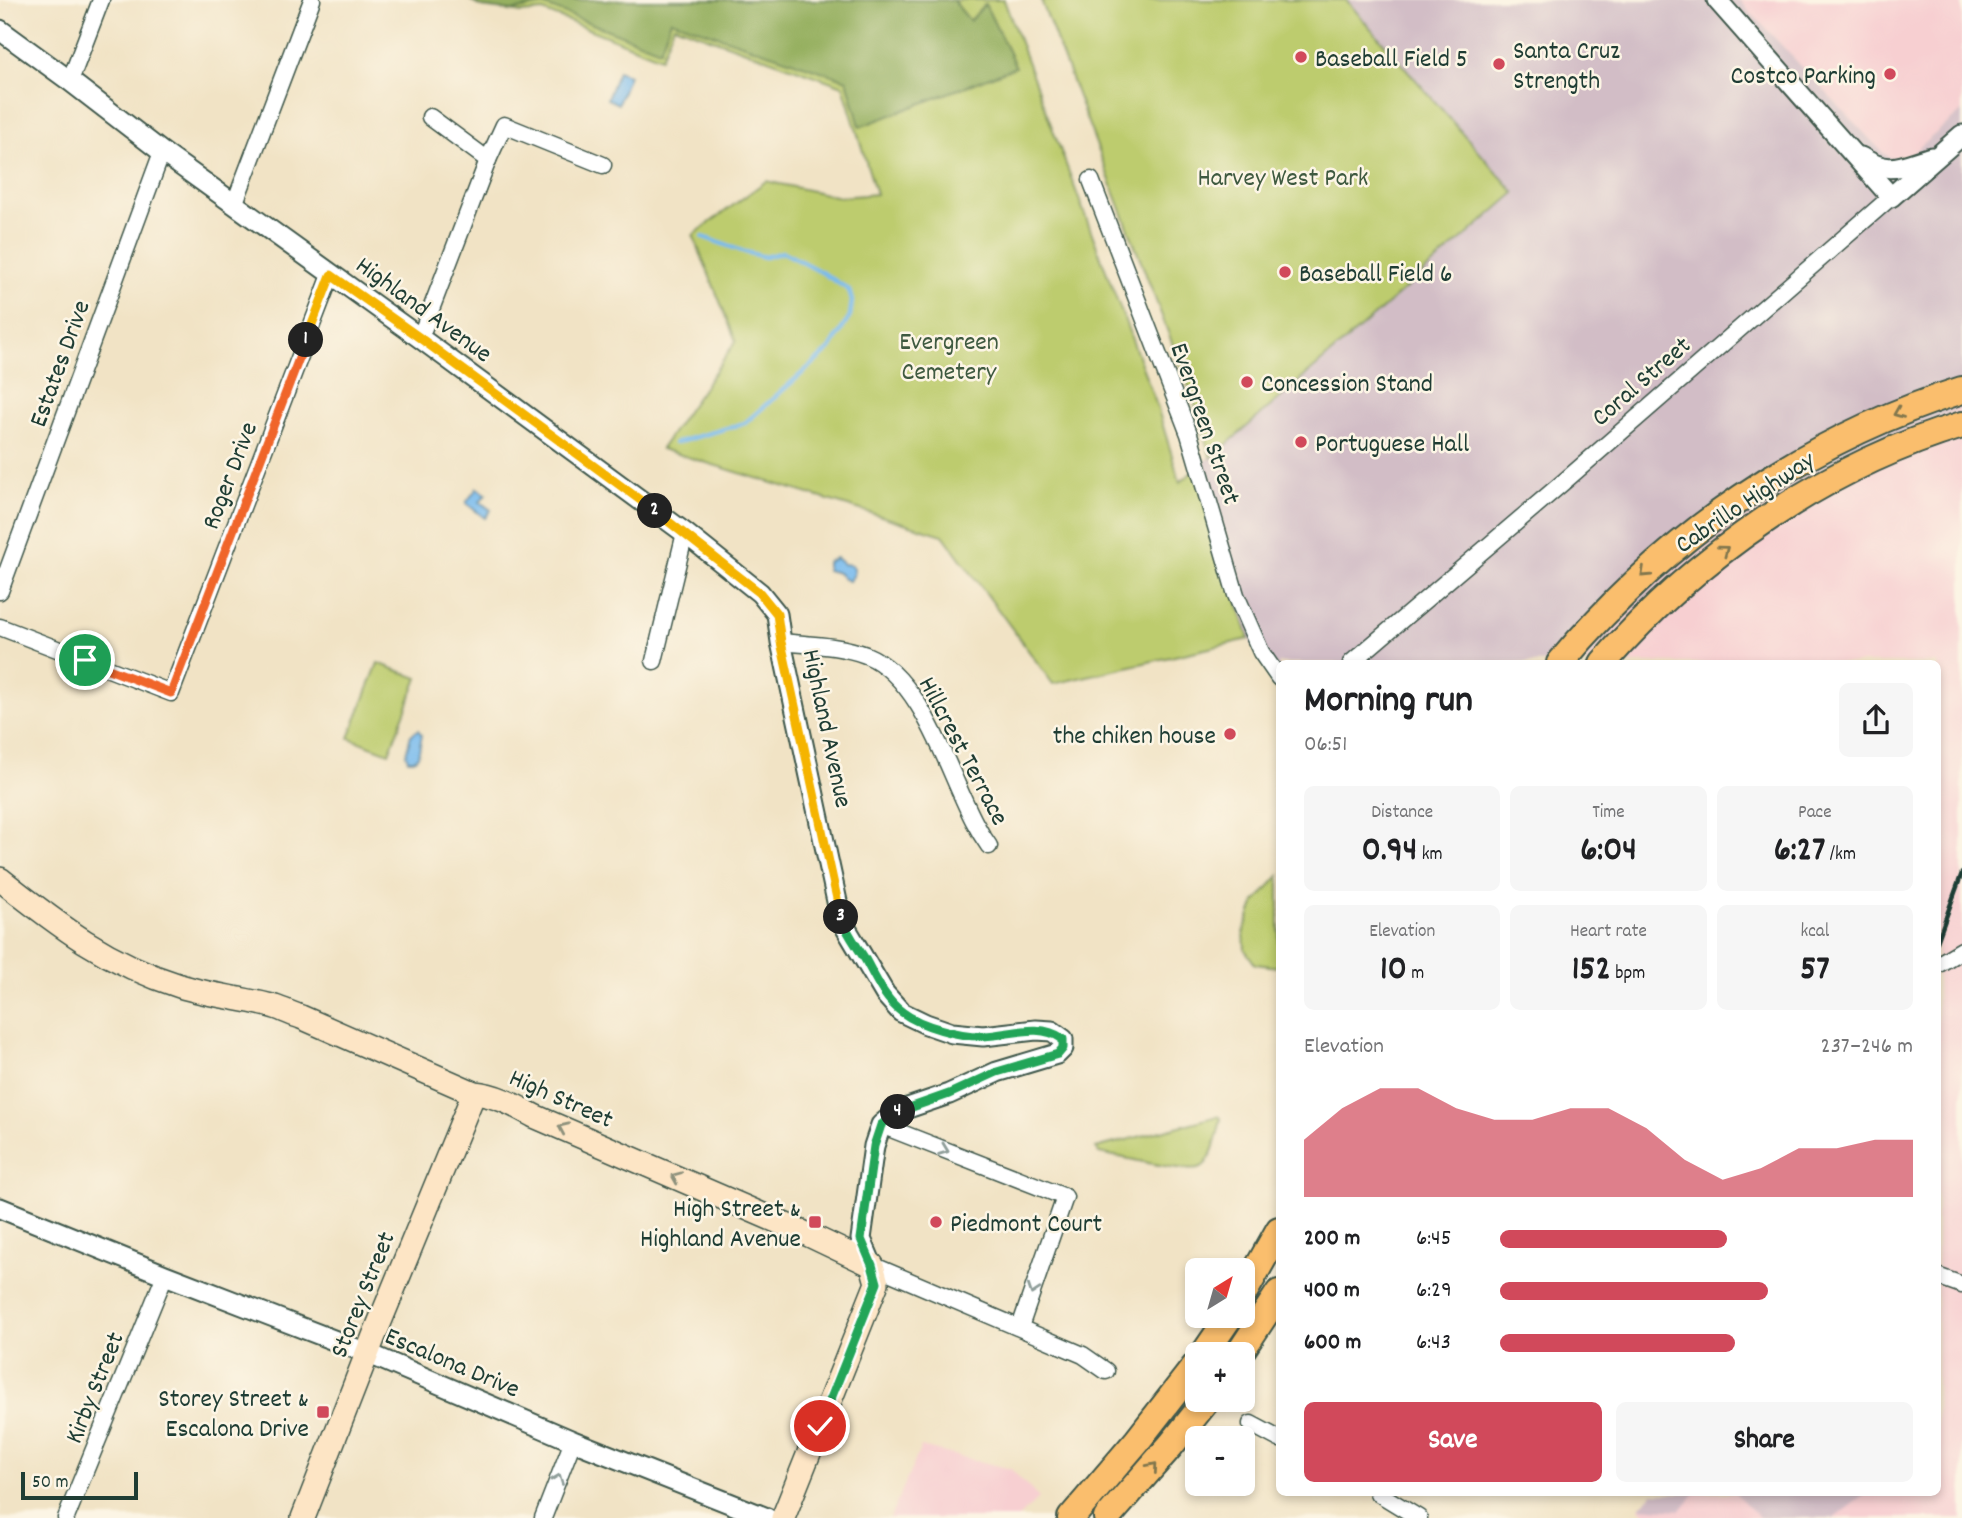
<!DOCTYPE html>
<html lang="en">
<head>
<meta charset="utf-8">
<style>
	:root { --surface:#fff; --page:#f6f6f6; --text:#202124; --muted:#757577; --accent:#d1495b }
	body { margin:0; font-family:Dekko,sans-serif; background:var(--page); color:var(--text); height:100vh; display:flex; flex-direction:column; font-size:26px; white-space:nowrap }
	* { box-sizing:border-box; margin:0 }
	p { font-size:23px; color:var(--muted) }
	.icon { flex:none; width:38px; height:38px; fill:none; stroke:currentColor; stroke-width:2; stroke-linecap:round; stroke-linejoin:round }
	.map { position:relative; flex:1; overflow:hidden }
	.sheet { position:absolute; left:1276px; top:660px; width:665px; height:836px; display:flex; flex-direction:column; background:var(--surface); border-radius:10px; box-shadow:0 4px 10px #0003 }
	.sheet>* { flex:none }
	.needle { width:46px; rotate:37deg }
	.fabs { position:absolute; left:1185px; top:1258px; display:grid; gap:14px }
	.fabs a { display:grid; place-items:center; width:70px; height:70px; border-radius:10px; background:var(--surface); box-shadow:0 4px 10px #0003; font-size:35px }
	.scale { position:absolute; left:21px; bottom:18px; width:117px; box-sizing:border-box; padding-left:7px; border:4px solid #1f3d34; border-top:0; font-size:19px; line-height:24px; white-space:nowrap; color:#1f3d34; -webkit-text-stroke:5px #fcf5e5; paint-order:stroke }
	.pin { position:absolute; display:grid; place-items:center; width:60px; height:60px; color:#fff; margin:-30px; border:4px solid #fff; border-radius:50%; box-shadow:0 2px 7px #0007 }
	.km { position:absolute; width:35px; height:35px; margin:-18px; border-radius:50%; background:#222; color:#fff; font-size:19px; line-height:35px; text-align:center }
	.round { display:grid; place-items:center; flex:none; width:74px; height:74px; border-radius:10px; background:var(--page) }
	.overview { display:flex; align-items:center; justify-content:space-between; height:119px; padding:0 28px }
	h1 { font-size:38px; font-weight:700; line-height:52px }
	.figures { display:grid; grid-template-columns:repeat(3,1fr); gap:10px; height:119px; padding:7px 28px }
	.figures div { display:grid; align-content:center; border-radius:10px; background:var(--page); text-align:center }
	.figures b { font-size:35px; font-weight:700 }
	.figures small { font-size:19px; font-weight:400 }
	.figures p { font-size:19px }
	.chart { height:196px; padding:14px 28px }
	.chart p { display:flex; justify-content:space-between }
	.chart svg { width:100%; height:126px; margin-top:7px; fill:var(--accent); opacity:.7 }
	.button { display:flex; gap:14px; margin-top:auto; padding:14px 28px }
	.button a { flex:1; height:80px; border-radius:10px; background:var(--accent); color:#fff; font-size:28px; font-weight:700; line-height:80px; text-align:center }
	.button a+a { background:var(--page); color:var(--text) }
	ul { padding:0 28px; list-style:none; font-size:23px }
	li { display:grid; grid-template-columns:112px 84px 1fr; align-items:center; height:52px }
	li i { height:18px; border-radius:9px; background:var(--accent) }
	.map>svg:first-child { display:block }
	.built { fill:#f7cfd1 }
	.industrial { fill:#d2bdc6 }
	.green { fill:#bdcc6e; stroke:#6e8451; stroke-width:2 }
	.forest { fill:#96b061; stroke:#5a764a; stroke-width:2 }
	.water { fill:#79bbee; stroke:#4c7c91; stroke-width:2 }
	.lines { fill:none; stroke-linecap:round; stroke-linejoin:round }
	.stream { stroke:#79bbee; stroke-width:4.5 }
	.minor-casing { stroke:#3e564a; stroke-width:19 }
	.tertiary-casing { stroke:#3e564a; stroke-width:23 }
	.secondary-casing { stroke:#3e564a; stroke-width:26 }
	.trunk-casing { stroke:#3e564a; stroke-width:30 }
	.minor { stroke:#fff; stroke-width:16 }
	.tertiary { stroke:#fff; stroke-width:19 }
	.secondary { stroke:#fde5c5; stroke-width:23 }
	.trunk { stroke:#fabe6d; stroke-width:26 }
	.rail { stroke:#1f3d34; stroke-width:4.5 }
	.oneway { stroke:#82774e }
	.oneway2 { stroke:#8e917c }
	.oneway3 { stroke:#8f9e9a }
	.split-1-casing { stroke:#fff; stroke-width:14 }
	.split-2-casing { stroke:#fff; stroke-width:14 }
	.split-3-casing { stroke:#fff; stroke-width:14 }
	.split-4-casing { stroke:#fff; stroke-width:14 }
	.split-5-casing { stroke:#fff; stroke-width:14 }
	.split-1 { stroke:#f0652b; stroke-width:9 }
	.split-2 { stroke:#f5b400; stroke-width:9 }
	.split-3 { stroke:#f5b400; stroke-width:9 }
	.split-4 { stroke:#22a559; stroke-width:9 }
	.split-5 { stroke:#22a559; stroke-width:9 }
	.poi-dot { fill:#d1495b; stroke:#fcf5e5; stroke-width:2.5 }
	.labels { text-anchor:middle; stroke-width:5; stroke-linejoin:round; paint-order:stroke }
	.poi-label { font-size:26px; fill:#1f3d34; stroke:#fcf5e5; text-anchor:start }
	.park-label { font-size:26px; fill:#3f5a40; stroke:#fcf5e5 }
	.street-label { font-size:26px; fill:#1f3d34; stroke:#fcf5e5 }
</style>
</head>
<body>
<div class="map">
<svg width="1962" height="1518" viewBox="0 0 1962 1518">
	<rect width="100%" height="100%" fill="#fcf5e5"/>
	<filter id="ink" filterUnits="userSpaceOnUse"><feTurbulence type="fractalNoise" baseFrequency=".0143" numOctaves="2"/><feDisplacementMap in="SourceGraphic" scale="14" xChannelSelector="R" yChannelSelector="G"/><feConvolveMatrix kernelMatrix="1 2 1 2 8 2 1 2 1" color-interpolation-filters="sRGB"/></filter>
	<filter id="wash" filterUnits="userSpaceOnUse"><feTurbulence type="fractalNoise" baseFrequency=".00686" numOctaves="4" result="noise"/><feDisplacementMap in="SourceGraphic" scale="28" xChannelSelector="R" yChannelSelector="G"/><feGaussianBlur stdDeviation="1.57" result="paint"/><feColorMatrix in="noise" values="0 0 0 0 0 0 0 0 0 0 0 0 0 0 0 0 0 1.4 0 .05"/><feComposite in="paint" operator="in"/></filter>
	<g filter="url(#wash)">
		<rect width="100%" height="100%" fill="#f1e3c5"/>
		<!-- built -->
		<g class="built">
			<path d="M1739,0H1962V111L1910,155L1892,158L1889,157L1883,153Z"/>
			<path d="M1962,408V1518H1648L1639,1507L1653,1493H1937V663H1583L1629,612L1660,582L1729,525L1801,479L1840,458L1919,423Z"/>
			<path d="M921,1447L1011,1469L1039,1498L1018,1518H890Z"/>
		</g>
		<!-- industrial -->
		<g class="industrial">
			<path d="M1346,0H1739L1883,153L1889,157L1900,159L1910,155L1962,111V408L1919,423L1840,458L1801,479L1729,525L1660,582L1629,612L1583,663H1279V690L1243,629L1197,468L1514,192Z"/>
			<path d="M1653,1493H1695L1681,1510L1639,1507Z"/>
			<path d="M1735,1493H1867L1834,1518H1760Z"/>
		</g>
		<!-- green -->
		<g class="green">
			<path d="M470,0H1004L1157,406L1180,482L1197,468L1249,639L1053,684L943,535L661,449L736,341L693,235L766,181L840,197L876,194L843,86L674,25L661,58L543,11L521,13L477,5Z"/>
			<path d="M1041,0H1346L1515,193L1211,458L1192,395Z"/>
			<path d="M378,663L418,678L389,753L349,738Z"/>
			<path d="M1279,876V967L1255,964L1245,950L1244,931L1255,902Z"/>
			<path d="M1218,1116L1221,1118C1219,1129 1212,1163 1201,1167C1187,1174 1118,1156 1099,1153L1096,1148Z"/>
		</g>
		<!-- forest -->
		<path class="forest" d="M470,0H953L970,21L985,4L1016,67L860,127L847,80L671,20L660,50L543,5L512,11L481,7Z"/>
		<!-- water -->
		<g class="water">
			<path d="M618,71L629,75L618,104L607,99Z"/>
			<path d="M477,488L486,494L480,502L491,510L485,518L466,503Z"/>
			<path d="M836,558L843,564L851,565L854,568L853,576L849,581L844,579L838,573L827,570V562Z"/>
			<path d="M418,730L422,735L418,756L414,760H408L406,754L411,735Z"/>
		</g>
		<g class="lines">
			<!-- stream -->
			<path class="stream" d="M675,443L745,423L830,349L850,316L852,301L849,290L823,273L783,252L765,257L745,252L703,237"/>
		</g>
	</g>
	<g filter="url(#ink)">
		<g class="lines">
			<defs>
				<g id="minor">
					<path d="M70,81L101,0"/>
					<path d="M430,117L488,160L504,125L603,165"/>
					<path d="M1091,180L1189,434L1236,595L1261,652L1279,678"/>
					<path d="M234,205L312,0"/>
					<path d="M420,338L488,160"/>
					<path d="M0,591L162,152"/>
					<path d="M0,627L171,693L331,275"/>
					<path d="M781,642C810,645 839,645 866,655C923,678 948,773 975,823C979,831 984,839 989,846"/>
					<path d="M654,661L685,533"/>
					<path d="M1351,663L1567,479L1891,197"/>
					<path d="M1937,965L1962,950"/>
					<path d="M881,1125L1065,1197L1020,1327"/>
					<path d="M872,1265L1083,1355L1106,1371"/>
					<path d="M1937,1276L1962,1285"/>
					<path d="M1251,1424L1279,1439"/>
					<path d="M1378,1493L1419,1518"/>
					<path d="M66,1518L165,1275"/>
					<path d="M543,1518L573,1441"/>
				</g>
				<g id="tertiary">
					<path d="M1717,0L1891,197L1962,135"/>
					<path d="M0,30L70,81L162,152L420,338L685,533L760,593L777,614L781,642L841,920L885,994L901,1012L926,1024L952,1033L983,1036L1036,1030L1052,1031L1063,1039V1048L1057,1054L997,1072L949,1094L896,1112L881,1125L874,1146L861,1239L872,1265"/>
					<path d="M1861,157C1890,176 1900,166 1931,157"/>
					<path d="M0,1208L165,1275L367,1353L573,1441L767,1518"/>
				</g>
				<g id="secondary">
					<path d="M0,879C59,926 107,963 180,986C211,996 244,998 275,1007C284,1010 292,1014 301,1017L474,1093C497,1095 514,1105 534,1116L809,1235L872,1265L877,1283L783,1518"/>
					<path d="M303,1518L374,1336L474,1093"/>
				</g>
				<g id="trunk">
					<path d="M1560,663C1666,536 1804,440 1962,390"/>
					<path d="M1603,663C1696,556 1825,466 1962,425"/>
					<path d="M1242,1296L1279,1230"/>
					<path d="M1204,1354L1230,1316"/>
					<path d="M1239,1354L1279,1293"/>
					<path d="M1071,1518L1137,1441L1197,1364"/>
					<path d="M1107,1518L1171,1445L1207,1400"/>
				</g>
			</defs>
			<!-- minor casing -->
			<use href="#minor" class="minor-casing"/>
			<!-- tertiary casing -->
			<use href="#tertiary" class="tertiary-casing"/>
			<!-- secondary casing -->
			<use href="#secondary" class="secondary-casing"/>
			<!-- trunk casing -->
			<use href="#trunk" class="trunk-casing"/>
			<!-- minor -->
			<use href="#minor" class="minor"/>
			<!-- tertiary -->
			<use href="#tertiary" class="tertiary"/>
			<!-- secondary -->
			<use href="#secondary" class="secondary"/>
			<!-- trunk -->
			<use href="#trunk" class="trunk"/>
			<!-- rail -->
			<path class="rail" d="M1937,942L1962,873"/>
		</g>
		<!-- one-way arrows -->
		<defs><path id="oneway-chevron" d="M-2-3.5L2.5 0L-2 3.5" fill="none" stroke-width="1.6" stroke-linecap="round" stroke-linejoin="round" transform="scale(1.75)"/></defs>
		<g class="oneway">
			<use href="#oneway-chevron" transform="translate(1898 413) rotate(158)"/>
			<use href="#oneway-chevron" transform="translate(1724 550) rotate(-37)"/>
			<use href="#oneway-chevron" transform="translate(1645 573) rotate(137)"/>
			<use href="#oneway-chevron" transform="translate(1153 1467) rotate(-49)"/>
		</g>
		<g class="oneway2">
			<use href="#oneway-chevron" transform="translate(563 1128) rotate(-156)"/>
			<use href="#oneway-chevron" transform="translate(676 1177) rotate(-157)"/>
		</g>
		<g class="oneway3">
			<use href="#oneway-chevron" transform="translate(944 1150) rotate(21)"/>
			<use href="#oneway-chevron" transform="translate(1033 1290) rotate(109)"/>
			<use href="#oneway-chevron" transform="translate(558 1479) rotate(-69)"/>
		</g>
	</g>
	<g class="lines" filter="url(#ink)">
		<defs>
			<path id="split-1" d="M85,660L171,693L306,340"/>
			<path id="split-2" d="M306,340L331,275L420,338L655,511"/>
			<path id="split-3" d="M655,511L760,593L777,614L781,642L841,917"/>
			<path id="split-4" d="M841,917C846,932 857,946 865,959C875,977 885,1000 902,1012C920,1026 961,1037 984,1036C1011,1035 1039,1022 1063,1039V1048L1058,1054L997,1072L949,1094L898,1112"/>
			<path id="split-5" d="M820,1426L877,1283L872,1265L861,1239L874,1146L881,1125L898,1112"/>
		</defs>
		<!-- split-1 casing -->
		<use href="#split-1" class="split-1-casing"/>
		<!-- split-2 casing -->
		<use href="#split-2" class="split-2-casing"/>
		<!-- split-3 casing -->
		<use href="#split-3" class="split-3-casing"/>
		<!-- split-4 casing -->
		<use href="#split-4" class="split-4-casing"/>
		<!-- split-5 casing -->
		<use href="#split-5" class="split-5-casing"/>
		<!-- split-1 -->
		<use href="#split-1" class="split-1"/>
		<!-- split-2 -->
		<use href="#split-2" class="split-2"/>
		<!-- split-3 -->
		<use href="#split-3" class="split-3"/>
		<!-- split-4 -->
		<use href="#split-4" class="split-4"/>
		<!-- split-5 -->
		<use href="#split-5" class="split-5"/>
	</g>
	<!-- markers -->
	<g class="poi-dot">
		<circle cx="1301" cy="57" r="7"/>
		<circle cx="1499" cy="64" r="7"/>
		<circle cx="1890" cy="74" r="7"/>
		<circle cx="1285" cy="272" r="7"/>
		<circle cx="1247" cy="382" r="7"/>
		<circle cx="1301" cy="442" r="7"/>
		<circle cx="1230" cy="734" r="7"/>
		<rect x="808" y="1215" width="14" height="14" rx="3.5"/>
		<circle cx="936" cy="1222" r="7"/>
		<rect x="316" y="1405" width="14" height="14" rx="3.5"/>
	</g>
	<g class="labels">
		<!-- poi labels -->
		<g class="poi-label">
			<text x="1513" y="58">Santa Cruz<tspan x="1513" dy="30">Strength</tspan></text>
			<text x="1315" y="66">Baseball Field 5</text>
			<text x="1876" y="83" text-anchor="end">Costco Parking</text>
			<text x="1299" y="281">Baseball Field 6</text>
			<text x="1261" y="391">Concession Stand</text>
			<text x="1315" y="451">Portuguese Hall</text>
			<text x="1216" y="743" text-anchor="end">the chiken house</text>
			<text x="801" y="1216" text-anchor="end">High Street &amp;<tspan x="801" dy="30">Highland Avenue</tspan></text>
			<text x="950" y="1231">Piedmont Court</text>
			<text x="309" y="1406" text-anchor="end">Storey Street &amp;<tspan x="309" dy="30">Escalona Drive</tspan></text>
		</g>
		<!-- park labels -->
		<g class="park-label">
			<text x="1283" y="185">Harvey West Park</text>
			<text x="949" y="349">Evergreen<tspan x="949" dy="30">Cemetery</tspan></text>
		</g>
		<!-- street labels -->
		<g class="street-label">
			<text transform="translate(425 308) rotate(36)" y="9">Highland Avenue</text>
			<text transform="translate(58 363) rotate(-70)" y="9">Estates Drive</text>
			<text transform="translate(1640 380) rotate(-41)" y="9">Coral Street</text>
			<text transform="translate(1207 423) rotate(71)" y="9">Evergreen Street</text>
			<text transform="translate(228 475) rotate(-69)" y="9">Roger Drive</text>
			<text transform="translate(1744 501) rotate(-34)" y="9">Cabrillo Highway</text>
			<text transform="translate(829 728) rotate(78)" y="9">Highland Avenue</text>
			<text transform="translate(965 750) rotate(62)" y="9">Hillcrest Terrace</text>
			<text transform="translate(562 1097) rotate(24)" y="9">High Street</text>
			<text transform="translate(361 1294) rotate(-68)" y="9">Storey Street</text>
			<text transform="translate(453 1361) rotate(23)" y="9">Escalona Drive</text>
			<text transform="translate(93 1387) rotate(-68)" y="9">Kirby Street</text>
		</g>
	</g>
</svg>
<div class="fabs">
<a><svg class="needle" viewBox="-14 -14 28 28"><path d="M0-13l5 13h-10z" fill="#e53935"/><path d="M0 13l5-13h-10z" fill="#757577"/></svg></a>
<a>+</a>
<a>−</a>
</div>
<div class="scale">50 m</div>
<div class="pin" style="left:85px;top:660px;background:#1e9e55"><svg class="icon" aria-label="arrive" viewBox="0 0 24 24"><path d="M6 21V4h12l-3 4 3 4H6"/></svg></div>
<div class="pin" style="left:820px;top:1426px;background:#d93025"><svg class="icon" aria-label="check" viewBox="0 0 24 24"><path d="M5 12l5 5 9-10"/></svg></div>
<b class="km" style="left:306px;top:340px">1</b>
<b class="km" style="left:655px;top:511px">2</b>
<b class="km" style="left:841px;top:917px">3</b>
<b class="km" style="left:898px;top:1112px">4</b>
<section class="sheet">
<div class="overview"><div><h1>Morning run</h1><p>06:51</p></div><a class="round"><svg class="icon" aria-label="share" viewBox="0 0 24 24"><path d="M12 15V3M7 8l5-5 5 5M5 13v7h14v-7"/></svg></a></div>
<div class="figures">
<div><p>Distance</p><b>0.94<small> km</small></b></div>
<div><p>Time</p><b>6:04</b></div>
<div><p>Pace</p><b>6:27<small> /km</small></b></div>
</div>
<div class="figures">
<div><p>Elevation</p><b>10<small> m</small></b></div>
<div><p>Heart rate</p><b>152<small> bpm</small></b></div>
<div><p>kcal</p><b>57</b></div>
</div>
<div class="chart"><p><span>Elevation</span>237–246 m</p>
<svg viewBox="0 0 160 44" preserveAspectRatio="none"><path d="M0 44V24L10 13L20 6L30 6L40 13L50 17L60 17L70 13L80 13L90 20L100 31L110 38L120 34L130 27L140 27L150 24L160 24V44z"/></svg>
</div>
<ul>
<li><b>200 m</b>6:45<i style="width:55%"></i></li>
<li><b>400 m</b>6:29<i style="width:65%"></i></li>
<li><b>600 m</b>6:43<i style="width:57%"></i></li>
</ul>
<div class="button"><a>Save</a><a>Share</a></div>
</section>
</div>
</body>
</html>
